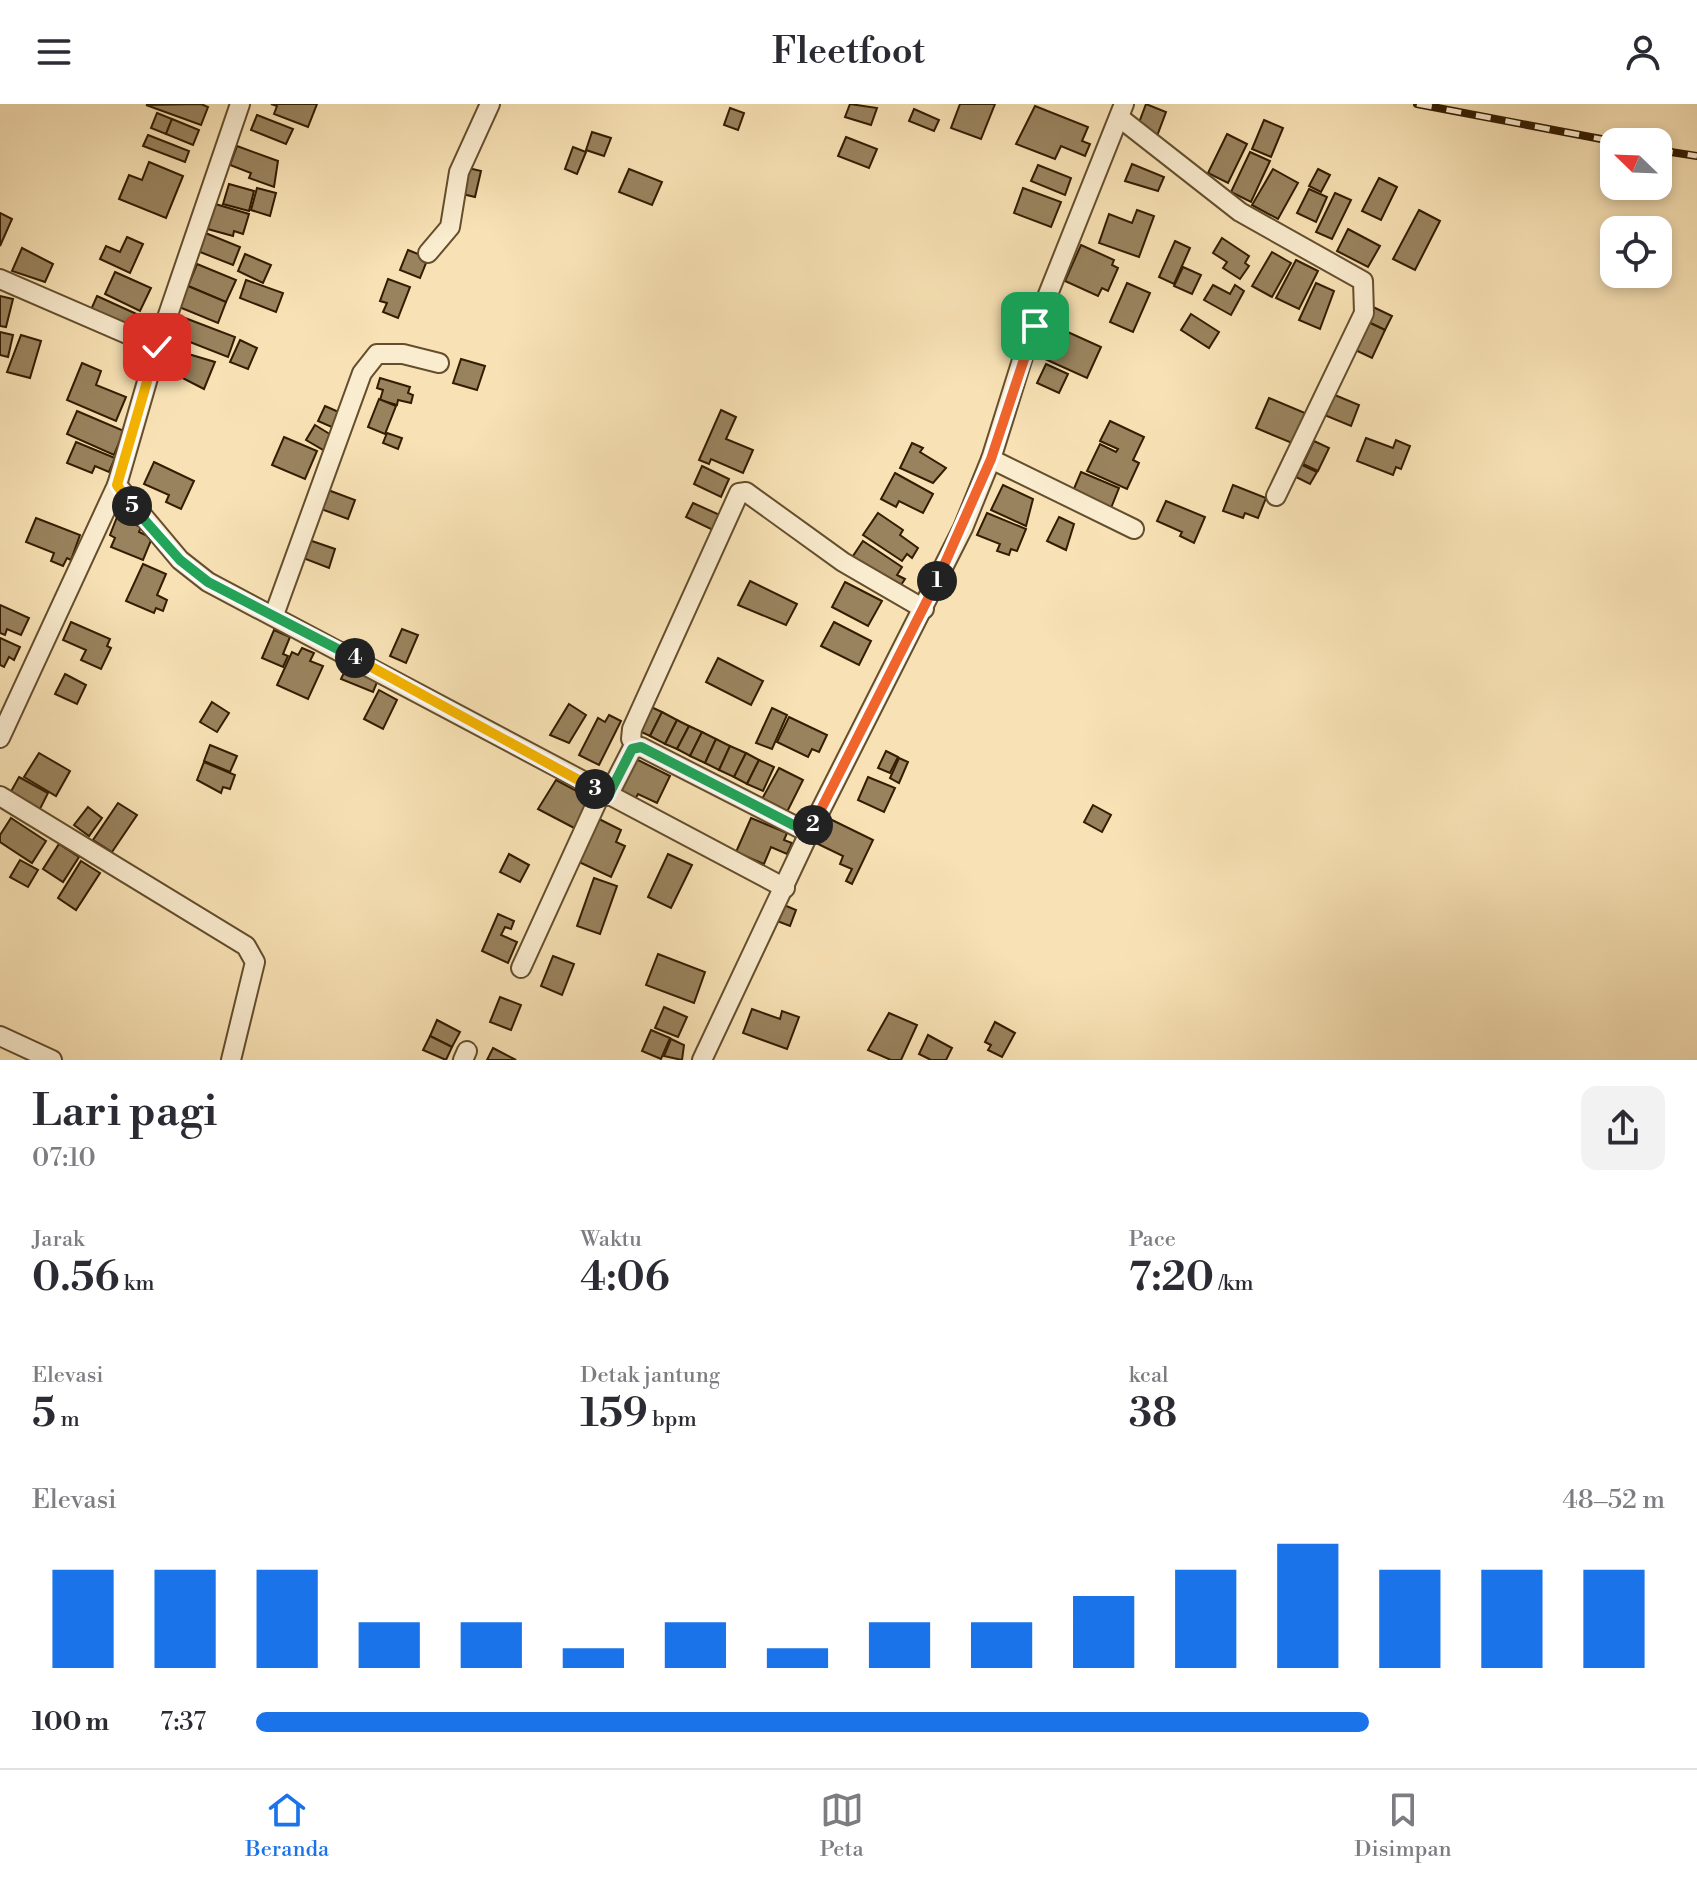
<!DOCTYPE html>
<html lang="id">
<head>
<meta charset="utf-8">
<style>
	:root { --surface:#fff; --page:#f2f2f3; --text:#2b2b33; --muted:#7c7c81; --line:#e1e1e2; --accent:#1a73e8 }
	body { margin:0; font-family:"Libre Bodoni",serif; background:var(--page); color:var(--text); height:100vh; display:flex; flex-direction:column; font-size:30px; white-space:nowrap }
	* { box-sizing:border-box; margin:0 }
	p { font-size:26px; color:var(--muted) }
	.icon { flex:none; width:44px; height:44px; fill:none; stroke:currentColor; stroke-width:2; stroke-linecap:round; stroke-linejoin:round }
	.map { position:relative; height:956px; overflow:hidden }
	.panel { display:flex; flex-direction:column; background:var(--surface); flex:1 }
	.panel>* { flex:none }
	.needle { width:52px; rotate:293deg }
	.controls { position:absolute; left:1600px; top:24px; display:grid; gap:16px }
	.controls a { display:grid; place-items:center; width:72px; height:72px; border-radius:16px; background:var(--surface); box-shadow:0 4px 12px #0003; font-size:40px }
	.pin { position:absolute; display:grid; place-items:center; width:68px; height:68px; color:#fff; margin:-34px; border-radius:16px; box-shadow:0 4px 12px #0006 }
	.km { position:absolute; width:40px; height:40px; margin:-20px; border-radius:50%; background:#222; color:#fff; font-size:22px; line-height:40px; text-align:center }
	.round { display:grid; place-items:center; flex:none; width:84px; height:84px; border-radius:16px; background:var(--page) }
	.summary { display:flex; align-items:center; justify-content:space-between; height:136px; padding:0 32px }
	h1 { font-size:44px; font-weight:600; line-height:60px }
	.stats { display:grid; grid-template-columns:repeat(3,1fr); gap:12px; height:136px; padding:8px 32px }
	.stats div { display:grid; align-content:center }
	.stats b { font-size:40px; font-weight:600 }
	.stats small { font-size:22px; font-weight:400 }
	.stats p { font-size:22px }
	.chart { height:224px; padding:16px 32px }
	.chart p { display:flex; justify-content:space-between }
	.chart svg { width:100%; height:144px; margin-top:8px; stroke:var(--accent); stroke-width:6 }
	ul { padding:0 32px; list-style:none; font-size:26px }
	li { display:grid; grid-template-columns:128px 96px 1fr; align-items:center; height:60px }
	li i { height:20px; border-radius:10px; background:var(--accent) }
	header { display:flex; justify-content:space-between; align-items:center; height:104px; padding:0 32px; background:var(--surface); font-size:36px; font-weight:600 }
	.dock { display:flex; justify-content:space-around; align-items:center; height:112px; border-top:2px solid var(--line); background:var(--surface); font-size:22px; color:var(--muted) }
	.dock a { display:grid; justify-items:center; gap:4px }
	.dock .active { color:var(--accent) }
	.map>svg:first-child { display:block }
	.building { fill:#99835e; stroke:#331c00; stroke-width:2 }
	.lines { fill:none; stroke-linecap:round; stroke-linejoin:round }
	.minor-casing { stroke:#644e2d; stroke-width:22 }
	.minor { stroke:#faeccf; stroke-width:18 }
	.rail-casing { stroke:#331c00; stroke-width:8 }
	.rail { stroke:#faeccf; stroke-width:5; stroke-dasharray:15; stroke-linecap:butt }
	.split-1-casing { stroke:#fff; stroke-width:16 }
	.split-2-casing { stroke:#fff; stroke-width:16 }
	.split-3-casing { stroke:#fff; stroke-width:16 }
	.split-4-casing { stroke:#fff; stroke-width:16 }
	.split-5-casing { stroke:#fff; stroke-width:16 }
	.split-6-casing { stroke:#fff; stroke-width:16 }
	.split-1 { stroke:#f0652b; stroke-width:10 }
	.split-2 { stroke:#f0652b; stroke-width:10 }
	.split-3 { stroke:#22a559; stroke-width:10 }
	.split-4 { stroke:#f5b400; stroke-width:10 }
	.split-5 { stroke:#22a559; stroke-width:10 }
	.split-6 { stroke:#f5b400; stroke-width:10 }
</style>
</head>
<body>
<header><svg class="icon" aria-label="menu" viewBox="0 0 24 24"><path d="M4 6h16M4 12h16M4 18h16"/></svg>Fleetfoot<svg class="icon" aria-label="person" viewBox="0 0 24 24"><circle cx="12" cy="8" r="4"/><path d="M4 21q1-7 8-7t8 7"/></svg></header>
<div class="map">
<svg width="1697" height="956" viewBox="0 0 1697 956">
	<rect width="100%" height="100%" fill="#f8e2b5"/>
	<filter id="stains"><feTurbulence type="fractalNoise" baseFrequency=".0025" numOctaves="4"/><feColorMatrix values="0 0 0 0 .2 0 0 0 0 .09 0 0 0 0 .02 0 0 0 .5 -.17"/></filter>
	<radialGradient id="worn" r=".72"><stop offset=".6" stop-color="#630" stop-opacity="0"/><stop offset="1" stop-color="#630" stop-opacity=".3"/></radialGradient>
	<!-- building -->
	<g class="building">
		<path d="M201,0L208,3L201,21L146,1Z"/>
		<path d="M271,0H317L308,23L274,10L277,2Z"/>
		<path d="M850,0L877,4L871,21L845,13Z"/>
		<path d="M960,0H995L981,35L951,24Z"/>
		<path d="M1146,0L1166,8L1157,32L1137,24Z"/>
		<path d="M1035,2L1088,23L1082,37L1090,40L1085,52L1061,42L1055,55L1016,40Z"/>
		<path d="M730,4L744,9L738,26L724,21Z"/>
		<path d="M914,5L939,16L934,27L909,17Z"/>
		<path d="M157,9L172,15L166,30L151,24Z"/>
		<path d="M257,11L293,25L286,40L251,26Z"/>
		<path d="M172,15L199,26L193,41L166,30Z"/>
		<path d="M1264,16L1283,24L1271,53L1252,45Z"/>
		<path d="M592,28L611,34L604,52L586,46Z"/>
		<path d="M1227,30L1247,40L1228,79L1208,69Z"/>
		<path d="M148,31L189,47L185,58L143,42Z"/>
		<path d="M846,33L877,45L869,64L838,52Z"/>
		<path d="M237,42L278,57L274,83L249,74L251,69L230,61Z"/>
		<path d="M573,43L586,48L577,70L565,65Z"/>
		<path d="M1250,48L1270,57L1251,98L1231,88Z"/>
		<path d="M149,58L183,72L166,114L119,95L129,71L142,76Z"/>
		<path d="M1132,60L1164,73L1158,87L1125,77Z"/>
		<path d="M1038,61L1071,74L1065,91L1031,77Z"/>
		<path d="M464,63L481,67L475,93L458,89Z"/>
		<path d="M629,65L662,78L652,101L619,88Z"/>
		<path d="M1273,65L1298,79L1278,115L1252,101Z"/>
		<path d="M1318,65L1330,71L1321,88L1309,82Z"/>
		<path d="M1379,74L1397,83L1381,116L1362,107Z"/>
		<path d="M229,80L254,87L249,107L223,100Z"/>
		<path d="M257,84L276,89L270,112L251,106Z"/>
		<path d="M1023,84L1061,98L1051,123L1014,109Z"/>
		<path d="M1309,85L1327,93L1316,118L1297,109Z"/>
		<path d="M1335,89L1351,96L1332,135L1316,128Z"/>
		<path d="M212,99L249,110L243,130L234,127L233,132L204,124Z"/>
		<path d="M1137,106L1154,112L1139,153L1099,139L1109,110L1132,119Z"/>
		<path d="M1419,106L1440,117L1415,166L1393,155Z"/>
		<path d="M0,109L12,115L0,142Z"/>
		<path d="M1348,125L1380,142L1368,163L1337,147Z"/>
		<path d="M203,128L240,143L233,161L195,146Z"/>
		<path d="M127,133L143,140L130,169L100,155L106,142L120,148Z"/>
		<path d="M1222,134L1249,152L1245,159L1249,162L1240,175L1223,164L1227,158L1213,149Z"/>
		<path d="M1175,137L1190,144L1174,180L1159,173Z"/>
		<path d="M1081,141L1114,156L1112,161L1118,164L1108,187L1102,184L1098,192L1065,177Z"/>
		<path d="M22,144L53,160L45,178L12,167Z"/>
		<path d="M408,146L428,154L420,174L400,166Z"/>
		<path d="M1272,148L1291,159L1272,193L1252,182Z"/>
		<path d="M245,150L271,161L263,179L238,167Z"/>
		<path d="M1296,156L1318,167L1299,205L1276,194Z"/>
		<path d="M197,160L236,176L226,198L188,182Z"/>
		<path d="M1183,163L1201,171L1192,190L1174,182Z"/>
		<path d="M115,168L151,184L140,207L105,190Z"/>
		<path d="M388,175L410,183L398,214L383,208L387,199L380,197Z"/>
		<path d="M246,176L283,189L276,208L240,194Z"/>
		<path d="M1127,179L1150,189L1133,228L1110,218Z"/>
		<path d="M1316,179L1334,187L1320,225L1299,216Z"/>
		<path d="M1213,181L1230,190L1235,181L1244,187L1231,211L1204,196Z"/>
		<path d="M188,182L226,198L218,219L179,203Z"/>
		<path d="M0,192L13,195L6,223L0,222Z"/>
		<path d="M97,192L141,212L135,225L90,208Z"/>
		<path d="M1371,202L1392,212L1385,226L1364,216Z"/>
		<path d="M1191,210L1219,228L1209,244L1181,226Z"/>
		<path d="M185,214L235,233L228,253L177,233Z"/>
		<path d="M1364,216L1385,226L1372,254L1351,244Z"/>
		<path d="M1050,220L1101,243L1087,274L1036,251Z"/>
		<path d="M0,228L13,231L8,253L0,251Z"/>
		<path d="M21,231L41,237L30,274L7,268Z"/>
		<path d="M240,236L257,244L248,265L230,258Z"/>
		<path d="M175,246L215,258L204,285L167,266Z"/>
		<path d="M461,255L485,262L477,286L453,279Z"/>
		<path d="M82,259L101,267L96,281L126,293L116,317L67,296Z"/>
		<path d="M1046,260L1068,270L1059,289L1037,279Z"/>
		<path d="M380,274L410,283L408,289L413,291L411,299L398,296L397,301L380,296L383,286L377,284Z"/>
		<path d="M1330,289L1359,301L1351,322L1322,310Z"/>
		<path d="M1269,294L1305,309L1292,339L1256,324Z"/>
		<path d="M379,295L396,302L385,330L368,323Z"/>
		<path d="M325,302L341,309L334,324L318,317Z"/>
		<path d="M721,306L736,313L726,335L753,346L743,369L711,355L709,360L699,356Z"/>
		<path d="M77,307L124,327L114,351L67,330Z"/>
		<path d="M1110,317L1144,333L1133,356L1139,359L1127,385L1087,367L1100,340L1116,348L1118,345L1100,337Z"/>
		<path d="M315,321L333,332L325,347L306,336Z"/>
		<path d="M387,329L402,334L398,345L383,339Z"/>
		<path d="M284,333L317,347L305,375L272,361Z"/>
		<path d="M1366,334L1393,344L1396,336L1410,342L1401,365L1396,363L1393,371L1357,357Z"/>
		<path d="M1314,337L1329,344L1318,367L1303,360Z"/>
		<path d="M76,338L115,354L109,368L95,362L92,369L67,359Z"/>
		<path d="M912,339L923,344L920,348L946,364L933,379L900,364Z"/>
		<path d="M154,358L194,377L181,405L166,398L169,391L144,380Z"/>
		<path d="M1300,360L1317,368L1310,380L1294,372Z"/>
		<path d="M702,362L729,375L721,393L694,380Z"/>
		<path d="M1081,368L1119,384L1111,404L1073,387Z"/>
		<path d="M895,369L933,390L923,409L899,397L896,403L881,395Z"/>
		<path d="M1003,381L1033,395L1026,422L991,406Z"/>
		<path d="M1233,381L1266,394L1258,414L1245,409L1243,414L1223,407Z"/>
		<path d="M328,386L355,396L348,415L321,405Z"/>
		<path d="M1166,397L1205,413L1194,439L1180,432L1182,428L1157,417Z"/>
		<path d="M693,399L722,412L715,427L686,413Z"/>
		<path d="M878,409L903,426L900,431L918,444L912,454L907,450L902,457L863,431Z"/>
		<path d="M987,409L1026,425L1017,447L1011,445L1009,451L997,447L1000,440L977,431Z"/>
		<path d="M117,413L141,423L139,428L152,434L143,456L111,443L115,434L110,431Z"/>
		<path d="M1059,413L1074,420L1066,446L1047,437Z"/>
		<path d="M36,414L80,431L71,456L67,454L63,462L51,457L54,449L26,438Z"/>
		<path d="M309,436L335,445L329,464L303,454Z"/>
		<path d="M863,437L902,463L897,471L905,475L897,487L851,455Z"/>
		<path d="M143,460L166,470L157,491L167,496L163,507L156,504L154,509L126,497Z"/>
		<path d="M750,477L797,500L786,521L738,501Z"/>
		<path d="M845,478L882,497L868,522L832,503Z"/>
		<path d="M0,501L29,514L21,531L7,525L5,531L0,529Z"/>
		<path d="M71,518L110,535L107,542L111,544L101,565L81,556L86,546L63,536Z"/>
		<path d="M834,518L871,537L859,561L821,542Z"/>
		<path d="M402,525L418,531L406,559L390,552Z"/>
		<path d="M274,526L290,533L283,550L288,552L283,563L262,554Z"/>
		<path d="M0,534L20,543L14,556L9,553L4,563L0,561Z"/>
		<path d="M302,544L314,549L310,557L323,562L308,595L277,581L292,548L298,551Z"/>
		<path d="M718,554L763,577L751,601L706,578Z"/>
		<path d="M349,558L380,571L373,588L341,575Z"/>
		<path d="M65,570L86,581L77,600L55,590Z"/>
		<path d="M379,586L397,596L383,625L364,615Z"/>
		<path d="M212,598L229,609L217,628L200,618Z"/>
		<path d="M569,600L586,611L569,639L550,631Z"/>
		<path d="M649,602L662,608L650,632L637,626Z"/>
		<path d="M772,604L787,611L772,645L756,639Z"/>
		<path d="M662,608L677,616L665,640L650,632Z"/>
		<path d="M609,611L621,617L599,661L579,651L598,614L605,618Z"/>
		<path d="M789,613L827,631L819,648L812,645L808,653L777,638Z"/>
		<path d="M677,616L689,622L677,645L665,640Z"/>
		<path d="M689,622L702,628L690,652L677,645Z"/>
		<path d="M702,628L716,635L705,659L690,652Z"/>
		<path d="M716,635L730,642L719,666L705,659Z"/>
		<path d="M210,641L237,652L230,668L204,657Z"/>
		<path d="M730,642L746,649L734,673L719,666Z"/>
		<path d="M886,647L898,653L890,669L878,664Z"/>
		<path d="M39,649L70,667L56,692L24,673Z"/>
		<path d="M746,649L759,656L747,680L734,673Z"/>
		<path d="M634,654L670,672L657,699L638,690L633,699L616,690Z"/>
		<path d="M899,654L908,658L899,679L890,674Z"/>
		<path d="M759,656L774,663L763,687L747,680Z"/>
		<path d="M204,658L235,671L230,685L223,683L221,689L197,676Z"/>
		<path d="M779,664L803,676L787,708L762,695Z"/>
		<path d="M19,673L48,689L39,707L9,691Z"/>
		<path d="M868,673L895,684L884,708L858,696Z"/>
		<path d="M556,676L590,694L578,726L538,705Z"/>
		<path d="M118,699L137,711L112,748L93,736Z"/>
		<path d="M1093,701L1111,711L1102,728L1084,718Z"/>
		<path d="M88,703L102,714L89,732L74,721Z"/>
		<path d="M11,714L46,737L32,759L0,738V731Z"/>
		<path d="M751,714L787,729L784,736L792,739L787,750L771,743L764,760L736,748Z"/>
		<path d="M599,715L621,726L616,738L625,742L611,773L579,758Z"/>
		<path d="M830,715L873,736L852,780L846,777L852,765L840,760L843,752L818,740Z"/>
		<path d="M59,740L79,753L63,778L43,765Z"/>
		<path d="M509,750L529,761L520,778L500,768Z"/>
		<path d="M668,750L692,761L671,804L648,793Z"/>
		<path d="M20,756L38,766L28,783L10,773Z"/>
		<path d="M81,757L100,769L76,806L58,794Z"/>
		<path d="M594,774L617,782L600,830L577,822Z"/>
		<path d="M784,801L796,806L790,822L777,817Z"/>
		<path d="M498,810L514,817L511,825L505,823L501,831L517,838L508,859L482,847Z"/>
		<path d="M658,850L705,868L694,899L646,881Z"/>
		<path d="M553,852L574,860L562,891L541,882Z"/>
		<path d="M500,893L521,901L511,926L490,918Z"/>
		<path d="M664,903L687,913L678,933L655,924Z"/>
		<path d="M752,905L780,915L782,907L799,913L787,945L743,929Z"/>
		<path d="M889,909L917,921L901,956H891L868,946Z"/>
		<path d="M437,916L460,928L452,943L430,932Z"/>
		<path d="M995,918L1015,929L1002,953L988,946L991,941L985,938Z"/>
		<path d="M651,926L670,934L661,955L642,947Z"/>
		<path d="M928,931L952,944L946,956H931L919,950Z"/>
		<path d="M430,932L452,943L446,956L423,946Z"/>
		<path d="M671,935L684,941L682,956L664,952Z"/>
		<path d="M493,944L516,956H487Z"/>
	</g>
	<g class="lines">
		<defs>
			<g id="minor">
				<path d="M1120,14L1240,108L1363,177L1364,209L1276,392"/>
				<path d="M428,149L450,123L459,68L490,0"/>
				<path d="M0,175L157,243"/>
				<path d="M991,355L1134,425"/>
				<path d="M117,381L180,456L208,478L785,784"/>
				<path d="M274,511L362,269L377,250H403L439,259"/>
				<path d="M0,634L117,381L157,243L240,0"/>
				<path d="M636,643L631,635L632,625L739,389L746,388L843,458L924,505"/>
				<path d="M0,692L246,842L255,858L231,956"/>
				<path d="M608,692L632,645L641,643L809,729"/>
				<path d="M521,864L601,689"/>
				<path d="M0,932L52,956"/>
				<path d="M463,956L467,947"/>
				<path d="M702,956L809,729L963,424L991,355L1023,253L1124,0"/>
			</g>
		</defs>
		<!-- minor casing -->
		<use href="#minor" class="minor-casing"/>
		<!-- minor -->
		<use href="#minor" class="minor"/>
		<defs>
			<g id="rail">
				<path d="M1417,0L1617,38"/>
				<path d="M1658,46L1697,52"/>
			</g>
		</defs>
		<!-- rail casing -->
		<use href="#rail" class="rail-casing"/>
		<!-- rail -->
		<use href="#rail" class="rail"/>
	</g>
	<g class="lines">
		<defs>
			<path id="split-1" d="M937,477L991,355L1035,222"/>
			<path id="split-2" d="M813,721L937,477"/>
			<path id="split-3" d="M595,685L608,692L632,645L641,643L809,729L813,721"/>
			<path id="split-4" d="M355,554L595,685"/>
			<path id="split-5" d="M132,402L180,456L208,478L355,554"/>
			<path id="split-6" d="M132,402L117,381L157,243"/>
		</defs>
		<!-- split-1 casing -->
		<use href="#split-1" class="split-1-casing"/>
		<!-- split-2 casing -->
		<use href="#split-2" class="split-2-casing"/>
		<!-- split-3 casing -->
		<use href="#split-3" class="split-3-casing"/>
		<!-- split-4 casing -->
		<use href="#split-4" class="split-4-casing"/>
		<!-- split-5 casing -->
		<use href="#split-5" class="split-5-casing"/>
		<!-- split-6 casing -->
		<use href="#split-6" class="split-6-casing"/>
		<!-- split-1 -->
		<use href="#split-1" class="split-1"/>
		<!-- split-2 -->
		<use href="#split-2" class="split-2"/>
		<!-- split-3 -->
		<use href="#split-3" class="split-3"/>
		<!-- split-4 -->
		<use href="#split-4" class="split-4"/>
		<!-- split-5 -->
		<use href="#split-5" class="split-5"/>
		<!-- split-6 -->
		<use href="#split-6" class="split-6"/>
	</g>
	<rect width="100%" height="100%" filter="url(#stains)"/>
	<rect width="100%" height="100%" fill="url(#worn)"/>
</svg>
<div class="controls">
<a><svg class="needle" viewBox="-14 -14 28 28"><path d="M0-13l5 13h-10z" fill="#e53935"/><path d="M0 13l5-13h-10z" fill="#7c7c81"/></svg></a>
<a><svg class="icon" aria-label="locate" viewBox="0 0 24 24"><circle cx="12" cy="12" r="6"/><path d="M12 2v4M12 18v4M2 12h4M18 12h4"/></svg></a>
</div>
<div class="pin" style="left:1035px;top:222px;background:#1e9e55"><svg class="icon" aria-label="arrive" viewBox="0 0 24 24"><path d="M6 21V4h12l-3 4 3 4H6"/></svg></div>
<div class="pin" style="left:157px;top:243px;background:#d93025"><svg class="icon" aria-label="check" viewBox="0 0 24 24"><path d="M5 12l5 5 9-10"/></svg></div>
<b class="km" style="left:937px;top:477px">1</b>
<b class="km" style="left:813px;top:721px">2</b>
<b class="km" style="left:595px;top:685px">3</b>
<b class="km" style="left:355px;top:554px">4</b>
<b class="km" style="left:132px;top:402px">5</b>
</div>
<section class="panel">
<div class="summary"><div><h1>Lari pagi</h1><p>07:10</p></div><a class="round"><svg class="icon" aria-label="share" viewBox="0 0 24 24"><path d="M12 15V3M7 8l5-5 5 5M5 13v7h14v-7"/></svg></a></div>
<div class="stats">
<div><p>Jarak</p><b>0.56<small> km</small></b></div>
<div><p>Waktu</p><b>4:06</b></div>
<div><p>Pace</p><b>7:20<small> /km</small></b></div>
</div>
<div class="stats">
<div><p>Elevasi</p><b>5<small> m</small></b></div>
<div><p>Detak jantung</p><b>159<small> bpm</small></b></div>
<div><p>kcal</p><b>38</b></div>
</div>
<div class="chart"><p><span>Elevasi</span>48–52 m</p>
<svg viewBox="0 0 160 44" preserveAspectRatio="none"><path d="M5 44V14M15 44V14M25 44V14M35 44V30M45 44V30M55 44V38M65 44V30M75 44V38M85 44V30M95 44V30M105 44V22M115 44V14M125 44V6M135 44V14M145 44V14M155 44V14"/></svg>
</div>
<ul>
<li><b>100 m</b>7:37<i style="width:79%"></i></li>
</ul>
</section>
<nav class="dock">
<a class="active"><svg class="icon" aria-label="home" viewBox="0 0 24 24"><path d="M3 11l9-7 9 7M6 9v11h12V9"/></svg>Beranda</a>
<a><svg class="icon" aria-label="map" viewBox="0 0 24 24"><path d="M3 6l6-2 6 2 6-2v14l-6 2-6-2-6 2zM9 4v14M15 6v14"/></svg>Peta</a>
<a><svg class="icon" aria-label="saved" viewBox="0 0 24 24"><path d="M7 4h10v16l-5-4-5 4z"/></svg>Disimpan</a>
</nav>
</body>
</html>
